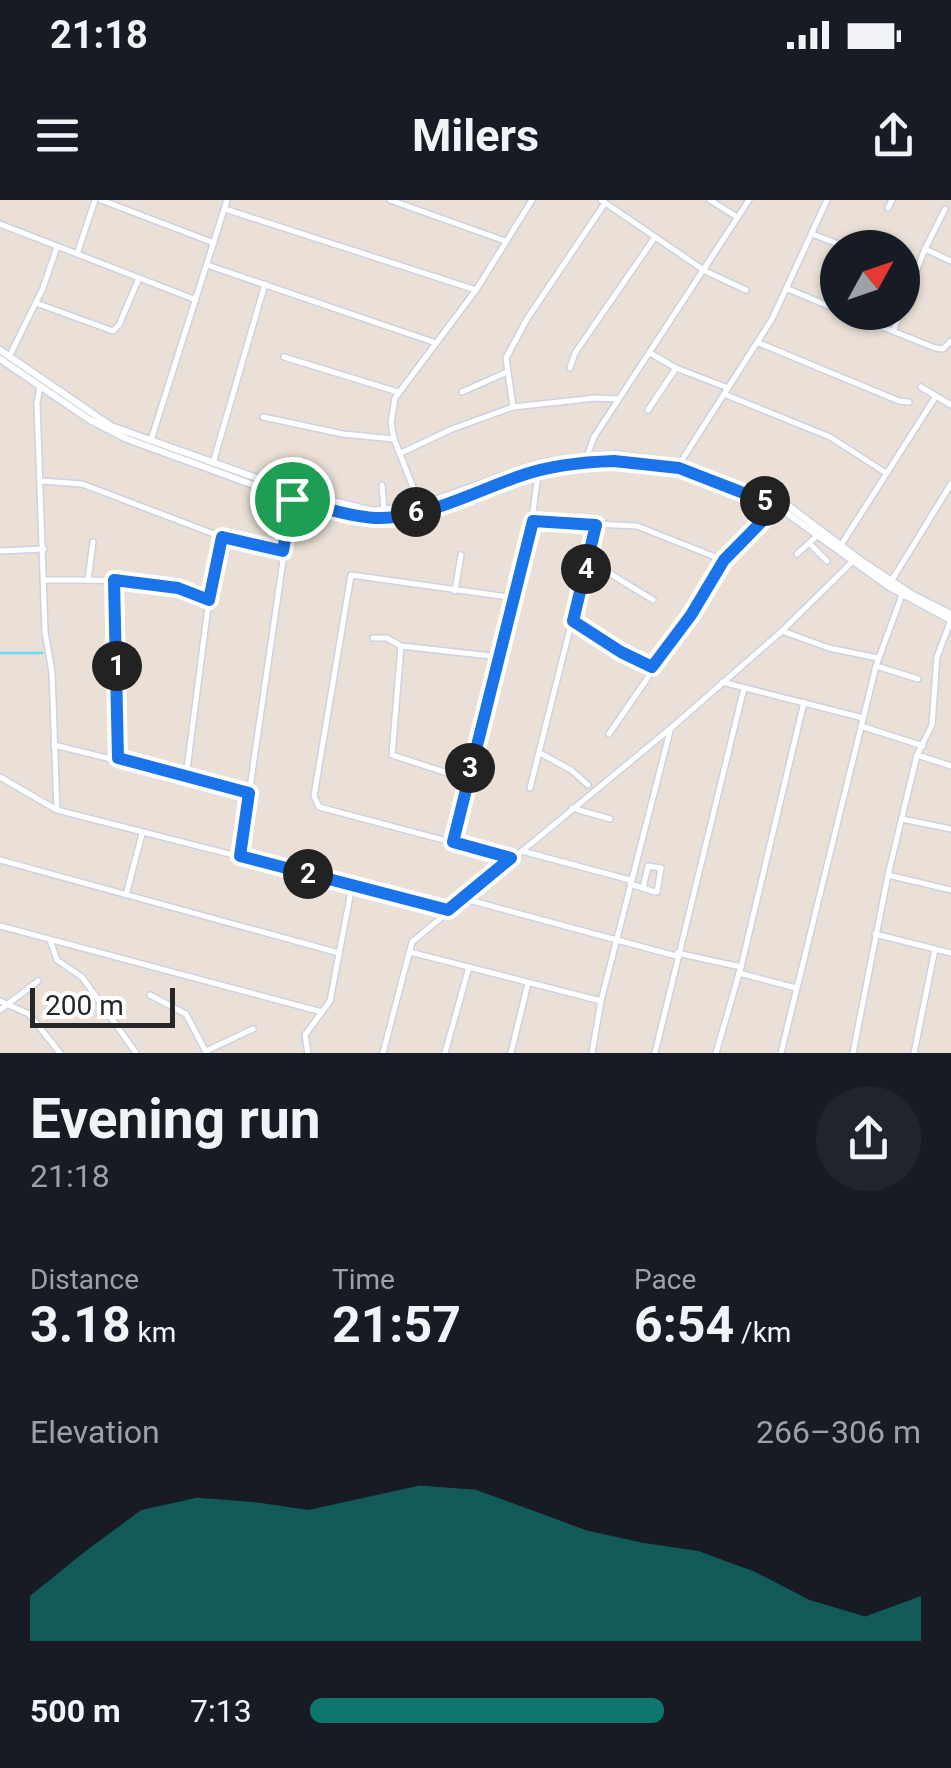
<!DOCTYPE html>
<html lang="en">
<head>
<meta charset="utf-8">
<style>
	:root { --surface:#171b24; --page:#20242c; --text:#f1f3f6; --muted:#9ea1a6; --accent:#0f766e }
	body { margin:0; font-family:Roboto,sans-serif; background:var(--page); color:var(--text); height:100vh; display:flex; flex-direction:column; font-size:38px; white-space:nowrap }
	* { box-sizing:border-box; margin:0 }
	p { font-size:32px; color:var(--muted) }
	.icon { flex:none; width:55px; height:55px; fill:none; stroke:currentColor; stroke-width:2; stroke-linecap:round; stroke-linejoin:round }
	.map { position:relative; height:853px; overflow:hidden }
	.details { display:flex; flex-direction:column; background:var(--surface); flex:1 }
	.details>* { flex:none }
	.needle { width:65px; rotate:50deg }
	.buttons { position:absolute; left:820px; top:30px; display:grid; gap:20px }
	.buttons a { display:grid; place-items:center; width:100px; height:100px; border-radius:50%; background:var(--surface); box-shadow:0 2px 8px #0004; font-size:50px }
	.scale { position:absolute; left:30px; bottom:25px; width:145px; box-sizing:border-box; padding-left:10px; border:5px solid #272727; border-top:0; font-size:28px; line-height:35px; white-space:nowrap; color:#272727; -webkit-text-stroke:8px #fff; paint-order:stroke }
	.pin { position:absolute; display:grid; place-items:center; width:85px; height:85px; color:#fff; margin:-42px; border:5px solid #fff; border-radius:50%; box-shadow:0 2px 10px #0007 }
	.km { position:absolute; width:50px; height:50px; margin:-25px; border-radius:50%; background:#222; color:#fff; font-size:28px; line-height:50px; text-align:center }
	.round { display:grid; place-items:center; flex:none; width:105px; height:105px; border-radius:52px; background:var(--page) }
	.overview { display:flex; align-items:center; justify-content:space-between; height:170px; padding:0 30px }
	h1 { font-size:55px; font-weight:700; line-height:75px }
	.figures { display:grid; grid-template-columns:repeat(3,1fr); gap:15px; height:170px; padding:10px 30px }
	.figures div { display:grid; align-content:center }
	.figures b { font-size:50px; font-weight:700 }
	.figures small { font-size:28px; font-weight:400 }
	.figures p { font-size:28px }
	.chart { height:280px; padding:20px 30px }
	.chart p { display:flex; justify-content:space-between }
	.chart svg { width:100%; height:180px; margin-top:10px; fill:var(--accent); opacity:.7 }
	ul { padding:0 30px; list-style:none; font-size:32px }
	li { display:grid; grid-template-columns:160px 120px 1fr; align-items:center; height:75px }
	li i { height:25px; border-radius:12px; background:var(--accent) }
	.status { display:flex; justify-content:space-between; align-items:center; height:70px; padding:0 50px; background:var(--surface); direction:ltr }
	.status svg { height:28px; fill:currentColor }
	header { display:flex; justify-content:space-between; align-items:center; height:130px; padding:0 30px; background:var(--surface); font-size:45px; font-weight:700 }
	.map>svg:first-child { display:block }
	.lines { fill:none; stroke-linecap:round; stroke-linejoin:round }
	.stream { stroke:#64dbf2; stroke-width:2.5 }
	.minor-casing { stroke:#ccd2e1; stroke-width:8 }
	.tertiary-casing { stroke:#ccd2e1; stroke-width:9 }
	.minor { stroke:#fff; stroke-width:5 }
	.tertiary { stroke:#fff; stroke-width:6 }
	.route-casing { stroke:#fff; stroke-width:20 }
	.route { stroke:#1a73e8; stroke-width:12 }
</style>
</head>
<body>
<div class="status"><b>21:18</b><svg viewBox="0 0 49 12"><path d="M0 12V9h3v3zM5 12V6h3v6zM10 12V3h3v9zM15 12V0h3v12zM26 1h20v11H26zM47 4h2v5h-2z"/></svg></div>
<header><svg class="icon" aria-label="menu" viewBox="0 0 24 24"><path d="M4 6h16M4 12h16M4 18h16"/></svg>Milers<svg class="icon" aria-label="share" viewBox="0 0 24 24"><path d="M12 15V3M7 8l5-5 5 5M5 13v7h14v-7"/></svg></header>
<div class="map">
<svg width="951" height="853" viewBox="0 0 951 853">
	<rect width="100%" height="100%" fill="#eae0d7"/>
	<g class="lines">
		<!-- stream -->
		<path class="stream" d="M0,453H42"/>
		<defs>
			<g id="minor">
				<path d="M101,0L214,43"/>
				<path d="M390,0L505,41"/>
				<path d="M601,0L705,71L746,90"/>
				<path d="M710,0L737,17"/>
				<path d="M888,8L892,0"/>
				<path d="M225,9L476,90"/>
				<path d="M0,24L196,100"/>
				<path d="M812,34L849,48"/>
				<path d="M925,49L945,9"/>
				<path d="M77,54L95,0"/>
				<path d="M207,65L436,143"/>
				<path d="M902,68L916,73"/>
				<path d="M788,89L838,110"/>
				<path d="M36,103L113,131L119,125L139,78"/>
				<path d="M902,107L925,49L951,61"/>
				<path d="M845,112L935,148L943,149L951,141"/>
				<path d="M894,130L900,112"/>
				<path d="M759,143L899,201L909,202"/>
				<path d="M650,153L676,168L728,188"/>
				<path d="M9,157L43,88L57,47"/>
				<path d="M284,157L398,192"/>
				<path d="M570,168L575,153L655,37"/>
				<path d="M40,186L37,203L45,432L52,472L57,610"/>
				<path d="M921,187L951,205"/>
				<path d="M462,192L507,172"/>
				<path d="M724,194L830,237L886,273"/>
				<path d="M513,207L506,158L527,119L605,3"/>
				<path d="M648,210L676,168"/>
				<path d="M263,217L343,234L394,239"/>
				<path d="M151,240L227,0"/>
				<path d="M401,253L452,229L513,207L596,198L618,199"/>
				<path d="M587,256L594,237L749,0"/>
				<path d="M213,263L265,84"/>
				<path d="M680,263L772,119L827,0"/>
				<path d="M42,281L82,284L222,337L283,351"/>
				<path d="M382,285L384,311"/>
				<path d="M420,305L394,239L391,223L395,198L476,90L532,0"/>
				<path d="M533,321L637,326L723,360"/>
				<path d="M818,335L809,343L827,361"/>
				<path d="M841,345L936,196"/>
				<path d="M0,351L44,349"/>
				<path d="M797,354L809,343"/>
				<path d="M588,360L653,400"/>
				<path d="M45,380C101,380 157,377 209,399"/>
				<path d="M88,380L93,342"/>
				<path d="M113,380L117,558"/>
				<path d="M892,380L951,284"/>
				<path d="M455,391L461,355"/>
				<path d="M573,421L621,452L652,467"/>
				<path d="M782,431L829,448L878,458"/>
				<path d="M373,438H387L401,446L500,457"/>
				<path d="M401,446L392,555L466,579"/>
				<path d="M876,466L918,479"/>
				<path d="M722,482L863,518"/>
				<path d="M861,526L923,546"/>
				<path d="M609,534L691,415L724,361L777,306"/>
				<path d="M54,545L249,593"/>
				<path d="M540,553L571,570L588,585"/>
				<path d="M917,555L951,566"/>
				<path d="M0,577L57,610L448,710"/>
				<path d="M186,577L209,399L222,337"/>
				<path d="M530,588L596,325"/>
				<path d="M572,608L610,619"/>
				<path d="M902,619L951,629"/>
				<path d="M453,642C480,518 526,397 538,271"/>
				<path d="M522,651L630,680"/>
				<path d="M240,656L292,299"/>
				<path d="M511,658L319,607L314,596L351,375L515,398"/>
				<path d="M0,660L339,753"/>
				<path d="M888,675L951,690"/>
				<path d="M630,684L655,692H657L661,668L648,666L643,688"/>
				<path d="M126,695L142,634"/>
				<path d="M465,699L676,756"/>
				<path d="M0,726L322,812"/>
				<path d="M875,734L951,753"/>
				<path d="M50,740L57,760L82,777L136,853"/>
				<path d="M410,752L601,801"/>
				<path d="M677,753L741,767"/>
				<path d="M739,773L796,788"/>
				<path d="M150,795L186,814L206,852"/>
				<path d="M0,801L29,814L60,853"/>
				<path d="M0,810L38,781"/>
				<path d="M206,851L253,829"/>
				<path d="M308,853L305,835L330,801L352,686"/>
				<path d="M383,853L412,742L671,528L782,431L856,358"/>
				<path d="M445,853L469,767"/>
				<path d="M511,853L528,783"/>
				<path d="M592,853L601,801L670,531"/>
				<path d="M655,853L744,488"/>
				<path d="M716,853L741,767L804,502"/>
				<path d="M781,853L876,466L902,395"/>
				<path d="M853,853L888,675L917,555L932,525L937,457L951,420"/>
				<path d="M914,853L935,749"/>
			</g>
			<g id="tertiary">
				<path d="M0,150L111,226L293,291L373,311L420,305L540,263L615,254L680,263L790,307L860,360L913,395L951,414"/>
				<path d="M0,159L90,220L127,239L292,299L374,318L421,311L521,275L587,262L654,263L679,268L777,306L888,386L951,420"/>
			</g>
		</defs>
		<!-- minor casing -->
		<use href="#minor" class="minor-casing"/>
		<!-- tertiary casing -->
		<use href="#tertiary" class="tertiary-casing"/>
		<!-- minor -->
		<use href="#minor" class="minor"/>
		<!-- tertiary -->
		<use href="#tertiary" class="tertiary"/>
	</g>
	<g class="lines">
		<defs>
			<path id="route" d="M614,261L679,268L777,306L724,360L691,415L652,467L621,452L573,421L596,325L533,321L453,642L511,658L448,710L240,656L249,593L118,558L114,380L178,388L209,400L222,337L283,351L292,299C318,306 347,316 375,318C424,320 477,290 523,275C552,265 584,262 614,261Z"/>
		</defs>
		<!-- route casing -->
		<use href="#route" class="route-casing"/>
		<!-- route -->
		<use href="#route" class="route"/>
	</g>
</svg>
<div class="buttons">
<a><svg class="needle" viewBox="-14 -14 28 28"><path d="M0-13l5 13h-10z" fill="#e53935"/><path d="M0 13l5-13h-10z" fill="#9ea1a6"/></svg></a>
</div>
<div class="scale">200 m</div>
<div class="pin" style="left:292px;top:299px;background:#1e9e55"><svg class="icon" aria-label="arrive" viewBox="0 0 24 24"><path d="M6 21V4h12l-3 4 3 4H6"/></svg></div>
<b class="km" style="left:117px;top:466px">1</b>
<b class="km" style="left:308px;top:674px">2</b>
<b class="km" style="left:470px;top:568px">3</b>
<b class="km" style="left:586px;top:369px">4</b>
<b class="km" style="left:765px;top:301px">5</b>
<b class="km" style="left:416px;top:312px">6</b>
</div>
<section class="details">
<div class="overview"><div><h1>Evening run</h1><p>21:18</p></div><a class="round"><svg class="icon" aria-label="share" viewBox="0 0 24 24"><path d="M12 15V3M7 8l5-5 5 5M5 13v7h14v-7"/></svg></a></div>
<div class="figures">
<div><p>Distance</p><b>3.18<small> km</small></b></div>
<div><p>Time</p><b>21:57</b></div>
<div><p>Pace</p><b>6:54<small> /km</small></b></div>
</div>
<div class="chart"><p><span>Elevation</span>266–306 m</p>
<svg viewBox="0 0 160 44" preserveAspectRatio="none"><path d="M0 44V33L10 22L20 12L30 9L40 10L50 12L60 9L70 6L80 7L90 12L100 17L110 20L120 22L130 27L140 34L150 38L160 33V44z"/></svg>
</div>
<ul>
<li><b>500 m</b>7:13<i style="width:58%"></i></li>
</ul>
</section>
</body>
</html>
